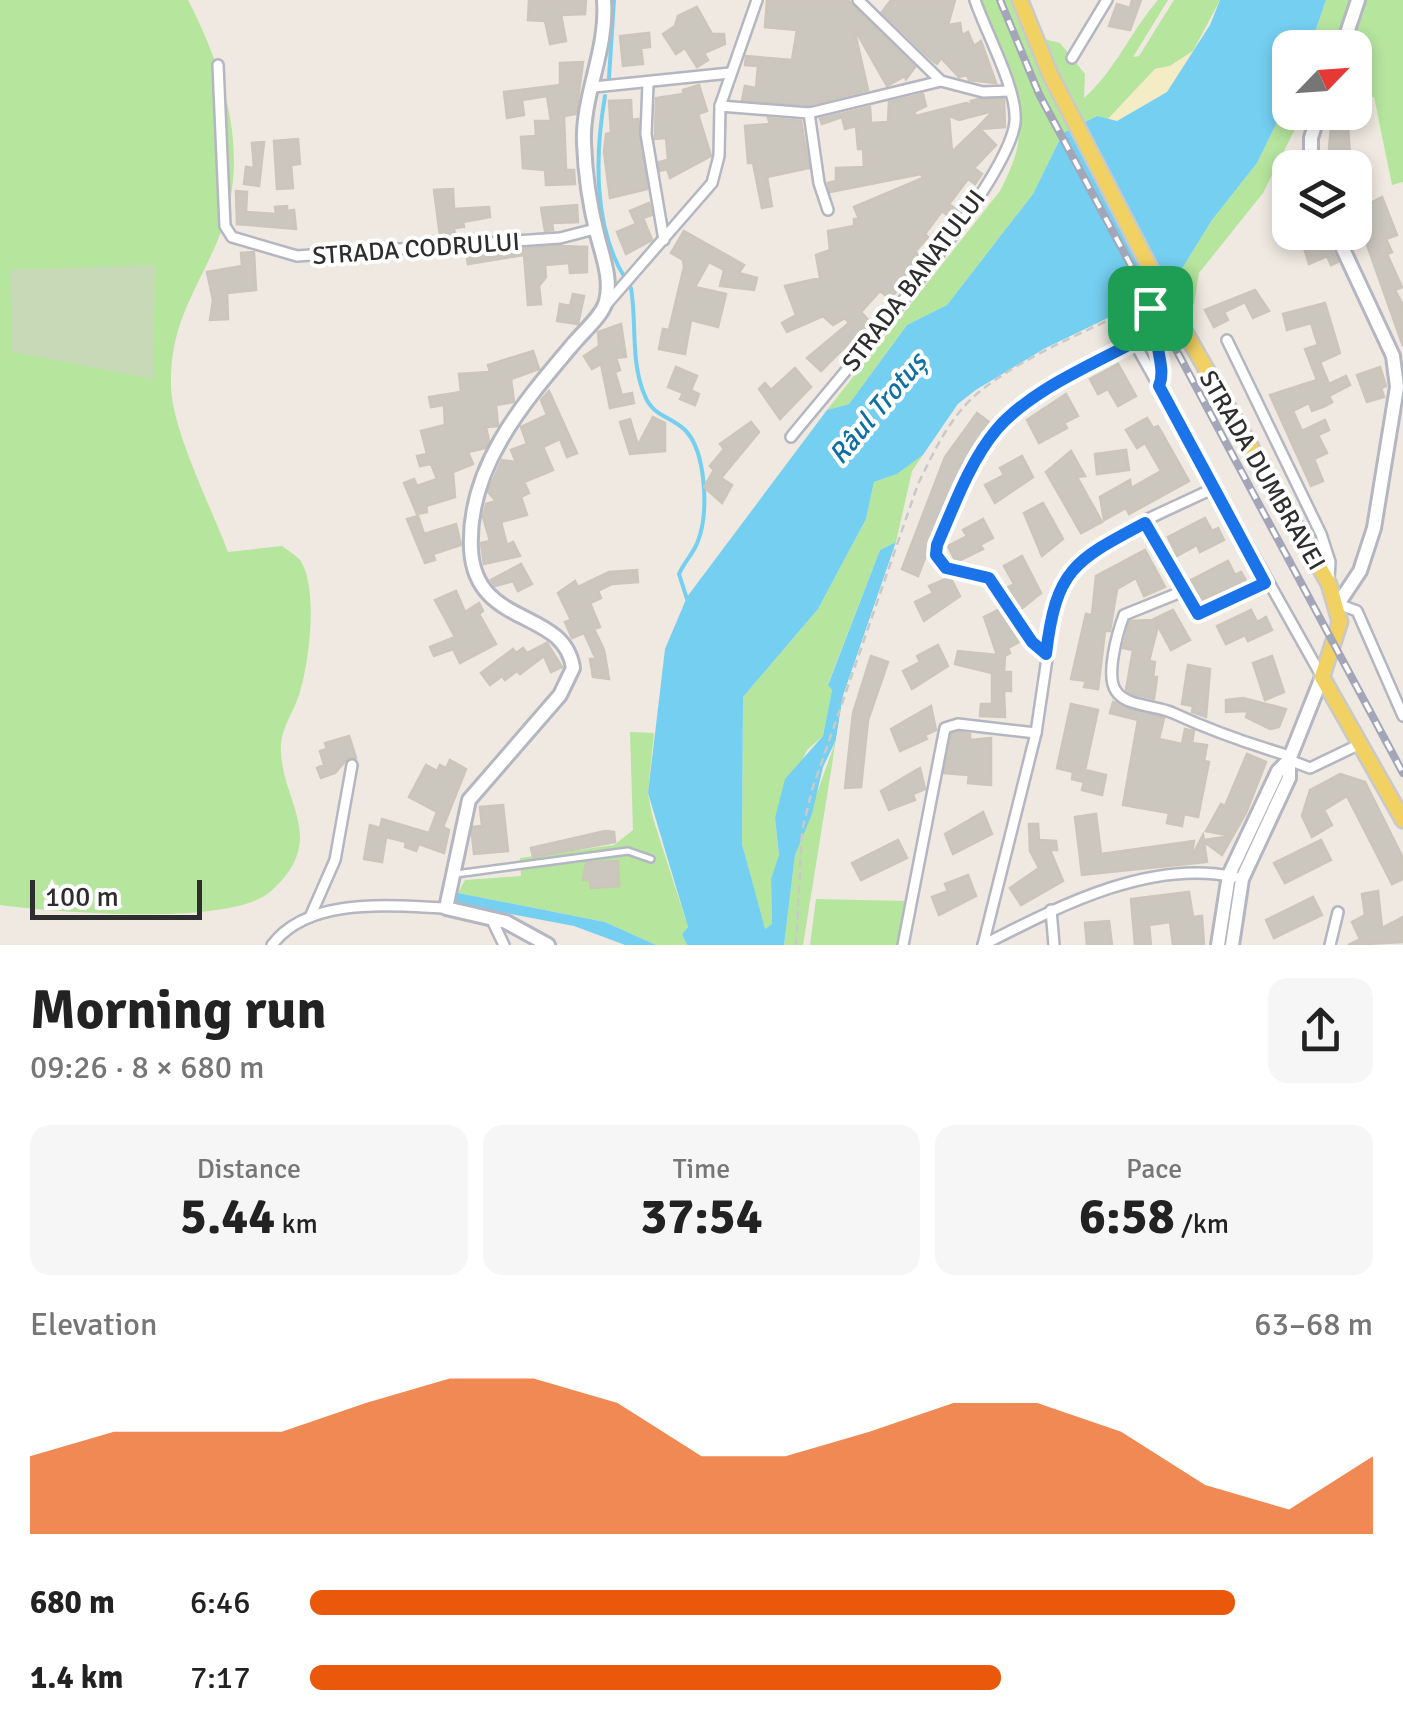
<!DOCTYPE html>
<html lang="en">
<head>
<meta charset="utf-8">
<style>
	:root { --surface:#fff; --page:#f6f6f6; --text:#222; --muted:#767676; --accent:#ea580c }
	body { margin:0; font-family:Signika,sans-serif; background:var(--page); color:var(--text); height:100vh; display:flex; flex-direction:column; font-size:38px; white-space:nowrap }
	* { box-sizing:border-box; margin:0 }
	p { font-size:32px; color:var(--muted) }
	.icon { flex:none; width:55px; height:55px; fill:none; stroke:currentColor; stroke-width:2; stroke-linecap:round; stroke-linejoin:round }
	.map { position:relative; height:945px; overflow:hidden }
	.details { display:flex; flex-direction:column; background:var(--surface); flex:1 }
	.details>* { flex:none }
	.needle { width:65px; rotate:65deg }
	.tools { position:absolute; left:1272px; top:30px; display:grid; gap:20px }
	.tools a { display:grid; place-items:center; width:100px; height:100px; border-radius:20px; background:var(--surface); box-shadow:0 5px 15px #0003; font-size:50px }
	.scale { position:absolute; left:30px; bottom:25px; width:172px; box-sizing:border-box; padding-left:10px; border:5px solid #2e2e2e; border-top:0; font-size:28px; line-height:35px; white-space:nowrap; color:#2e2e2e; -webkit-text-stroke:8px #fff; paint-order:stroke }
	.pin { position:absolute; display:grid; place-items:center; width:85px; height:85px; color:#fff; margin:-42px; border-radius:20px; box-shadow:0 5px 15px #0006 }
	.round { display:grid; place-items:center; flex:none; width:105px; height:105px; border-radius:20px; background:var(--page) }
	.summary { display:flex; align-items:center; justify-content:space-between; height:170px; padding:0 30px }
	h1 { font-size:55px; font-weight:700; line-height:75px }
	.metrics { display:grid; grid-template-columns:repeat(3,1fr); gap:15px; height:170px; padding:10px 30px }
	.metrics div { display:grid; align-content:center; border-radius:20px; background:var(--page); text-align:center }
	.metrics b { font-size:50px; font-weight:700 }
	.metrics small { font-size:28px; font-weight:400 }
	.metrics p { font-size:28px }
	.chart { height:280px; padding:20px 30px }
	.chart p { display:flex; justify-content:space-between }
	.chart svg { width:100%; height:180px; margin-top:10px; fill:var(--accent); opacity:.7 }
	ul { padding:0 30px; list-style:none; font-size:32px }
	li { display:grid; grid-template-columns:160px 120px 1fr; align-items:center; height:75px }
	li i { height:25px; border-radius:12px; background:var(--accent) }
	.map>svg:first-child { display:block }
	.green { fill:#b6e59e }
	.sand { fill:#f3ecc5 }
	.cemetery { fill:#c8d9b8 }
	.water { fill:#75cff0 }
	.pier { fill:#efe9e1 }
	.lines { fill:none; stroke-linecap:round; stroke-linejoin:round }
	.stream { stroke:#75cff0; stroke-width:4 }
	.building { fill:#cbc7bf; stroke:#cbc5ba; stroke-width:2.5; fill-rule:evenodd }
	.lane-casing { stroke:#b4b7c1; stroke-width:10 }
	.street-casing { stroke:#b4b7c1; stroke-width:14 }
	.secondary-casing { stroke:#b4b7c1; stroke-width:18 }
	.primary-casing { stroke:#c9c9c9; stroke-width:19 }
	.path { stroke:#c9c9c9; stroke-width:2.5; stroke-dasharray:8 5; stroke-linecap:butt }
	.lane { stroke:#fff; stroke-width:5 }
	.street { stroke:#fff; stroke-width:9 }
	.secondary { stroke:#fff; stroke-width:12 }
	.primary { stroke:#f2d163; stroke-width:14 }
	.rail-casing { stroke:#a3a6b8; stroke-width:8 }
	.rail { stroke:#fff; stroke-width:4; stroke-dasharray:11; stroke-linecap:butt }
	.route-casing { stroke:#fff; stroke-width:20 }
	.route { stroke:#1a73e8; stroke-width:12 }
	.labels { text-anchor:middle; stroke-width:8; stroke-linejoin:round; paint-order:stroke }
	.street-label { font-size:25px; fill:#2e2e2e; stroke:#fff }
	.water-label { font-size:28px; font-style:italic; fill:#0d6fa3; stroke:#fff }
</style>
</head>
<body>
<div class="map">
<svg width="1403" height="945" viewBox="0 0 1403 945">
	<rect width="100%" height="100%" fill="#efe9e1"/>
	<!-- green -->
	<g class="green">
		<path d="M0,0H188C226,74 253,161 217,242C194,295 170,325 171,385C171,428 212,509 228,552L282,546C287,550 296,555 300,560C319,587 309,665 299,695C294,711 282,727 281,744C278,800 332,838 270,892C229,927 54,912 0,905Z"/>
		<path d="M977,0H1011L1040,38L1060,43L1085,74L1084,98C1115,71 1131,31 1158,0H1168L1133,57L1139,56L1174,0H1220L1193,51L1170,66L1155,69L1108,119L1097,116L1063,133L1033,194L947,305L907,325L849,404L827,410L1000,191C1030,132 1020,125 996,68C987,47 983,22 977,0Z"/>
		<path d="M1326,0H1403V182L1392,185L1374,97L1355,96V48H1310Z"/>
		<path d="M1290,96V112L1326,113L1323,121L1298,123L1263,193L1199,273L1194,304L1183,313L1170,288L1212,220L1257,163Z"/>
		<path d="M923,455L912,471L896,542L880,550L828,684L832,690L823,736L807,750L775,818L779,856L771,879L772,924L764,930L742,844L743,697L818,609L866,519L874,482L897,474Z"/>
		<path d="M630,732L654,733L648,793L652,815L688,927L682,934L687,945H656L605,922L458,893L465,880L521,876L520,858L614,845L633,830Z"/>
		<path d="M836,740L803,945H784L795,855Z"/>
		<path d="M816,899L906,901L897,945H810Z"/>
	</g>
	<!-- sand -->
	<path class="sand" d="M1193,51L1167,92L1117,121L1108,119L1155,69L1170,66Z"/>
	<!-- cemetery -->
	<path class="cemetery" d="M155,265L153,379L12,352L10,270Z"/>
	<!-- water -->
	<g class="water">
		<path d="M1220,0H1326L1310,47L1290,48V96L1257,163L1212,220L1170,288L1044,349L976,390L958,404L923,455L897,474L874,482L866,519L818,609L743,697L742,844L765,929L772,924L771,879L779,855L775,818L785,779L823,736L832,690L828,685L880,550L896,542L843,696L836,740L823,767L812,814L795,855L784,945H687L682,934L688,927L648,793L665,649L687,597L827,410L849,404L907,325L947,305L1033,194L1063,133L1097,116L1117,121L1167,92L1210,25Z"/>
		<path d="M458,893L605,922L656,945H625L574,926L453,903Z"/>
	</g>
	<!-- pier -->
	<g class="pier">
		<path d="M1170,288L1172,291L1046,353L978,394L962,408L926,459L915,467L958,404L976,390L1044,349Z"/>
		<path d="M898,537L901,543L848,696L841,741L833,758L843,696Z"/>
	</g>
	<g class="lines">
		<!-- stream -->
		<g class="stream">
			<path d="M609,78L614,0"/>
			<path d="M605,96C595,154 593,227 625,278"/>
			<path d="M631,288C637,323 630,362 645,396C653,416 670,416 685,430C706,451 709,512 698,541C694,553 684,562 679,574L687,599"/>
		</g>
	</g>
	<!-- building -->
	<g class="building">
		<path d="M529,0H586L585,14L561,15L566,41L550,44L545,21L528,20Z"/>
		<path d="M767,0H848L915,67L906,79L905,76L887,86L854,28L868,90L808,105L742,100L745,86L756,88L758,66L745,65L746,56L792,60L797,30L765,27Z"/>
		<path d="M891,0H955L948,25L960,23L962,35L968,32L974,46L981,41L996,83L969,80L967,75L959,77L941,58L937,64L933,61L882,12Z"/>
		<path d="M1132,0H1141L1130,30L1109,26L1117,4L1130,8Z"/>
		<path d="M697,7L712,34H724L725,44L704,53L708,60L697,67L685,48L676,54L663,34L675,26L678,16Z"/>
		<path d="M649,33L650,47L641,48L643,64L623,66L620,36Z"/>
		<path d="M583,62L576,114L564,116L566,170H574L575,184L546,185L545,170L523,168L521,137L536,136L535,121H551L547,96L522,100L524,115L507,118L504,92L560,85V63Z"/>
		<path d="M699,85L707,111L698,114L711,156L670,178L667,169L660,171L659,162L668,160L666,138L655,139L656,98L683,94V90Z"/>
		<path d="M923,94L926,106L914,112L916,116L966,103L973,105L971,101L979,99H1004L1005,127L980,129L996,145L974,168L982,174L975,184L968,179L949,204L958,211L952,219L942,211L925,234L928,237L915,252L923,258L890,299L880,291L861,312L873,325L864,336L854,346L850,342L821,371L807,358L849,323L845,318L833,325L823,316L787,332L782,323L796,315L785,286L820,278L816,255L830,250L828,231L854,226V219H859L854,207L923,178L921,174L830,192L828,183L836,181V168L864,167L863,149H858L856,126L845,129L842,117L822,124L820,119L870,107L871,123L888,122L889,102ZM993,111L976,129L952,152L949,116L959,120Z"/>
		<path d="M631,100L632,120L638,119L647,189L610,198L604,152L606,134L611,133L609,101Z"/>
		<path d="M768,118L801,121L809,168L767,177L772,206L762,208L753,163H748L745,126L770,124Z"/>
		<path d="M1331,127H1348L1351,168H1333L1329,149Z"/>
		<path d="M298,139L300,164L291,165L293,188L277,189L274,141Z"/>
		<path d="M264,142L259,186L244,184L246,167L254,168L252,143Z"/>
		<path d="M453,189L454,209L489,207L490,217L463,222L464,227L454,228L455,235L440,236L434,190Z"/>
		<path d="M236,191L247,192L246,212L276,214L275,207L287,206V211L294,210L296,229L237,224Z"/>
		<path d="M1382,197L1397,235L1386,239L1392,252L1387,254L1402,287L1395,290L1403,305V346L1355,211Z"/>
		<path d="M649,203L652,215L643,218L652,240L626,254L617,232L636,224L630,211Z"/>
		<path d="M577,205L578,222L552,223L553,230L545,231L541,208Z"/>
		<path d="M684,231L744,265L739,273L757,278L754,290L720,286L724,270L709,262L695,287L726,294L718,327L691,320L685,354L659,349L663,329L669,330L684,267L683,260L671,253Z"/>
		<path d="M1299,232H1322L1338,262L1331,265L1327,256L1309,264Z"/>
		<path d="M557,246L587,247V272L570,273L569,263L545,265L546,277L539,286L541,304L528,305L524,255L468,264L466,253Z"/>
		<path d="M254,252L256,290L227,293L228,319L210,320L213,300L207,272L242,266L241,253Z"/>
		<path d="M1255,290L1269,311L1253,318L1245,302L1224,312L1228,320L1214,327L1205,310Z"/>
		<path d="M573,294L584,296L578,324L557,321L560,304L570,306Z"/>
		<path d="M1325,303L1340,353L1320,362L1329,384L1346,376L1350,385L1329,396L1332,402L1325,406L1312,411L1309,403L1293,411L1302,431L1325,420L1329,430L1318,435L1327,453L1314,459L1323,481L1311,486L1270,395L1317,380L1305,349L1318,345L1311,323L1287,330L1283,314Z"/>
		<path d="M621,324L626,357L616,358L620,370L615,372L622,395L632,393L634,403L610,408L601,364L592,369L584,356L599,346L598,332Z"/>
		<path d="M533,351L539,369L511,379L514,402L496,405L498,426L486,427L489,441L486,448L468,452L473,464L453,472L455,497L426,506L427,512L417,514L404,483L414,479L417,486L437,479L431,464L420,466L417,456L427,454L421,431L445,425L444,405L431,407L429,397L461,392L459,374L490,372L488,365Z"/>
		<path d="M1118,364L1136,396L1118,406L1108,389L1098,394L1090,379Z"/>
		<path d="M676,367L697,376L691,390L699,394L695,405L680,399L683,393L668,387Z"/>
		<path d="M1380,367L1386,386L1381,388L1384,397L1367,402L1357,375Z"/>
		<path d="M795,368L811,387L780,419L759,389L765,383L771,390Z"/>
		<path d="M549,391L577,453L567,457L560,439L543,447L553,470L524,482L529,493L521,497L527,515L501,522L507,545L513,542L520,556L484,564L481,543L490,541L483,517L486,504L496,501L488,492L502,460L516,462L511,450L527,444L521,427L547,415L541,400Z"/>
		<path d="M1066,394L1078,416L1064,423L1067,428L1039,443L1027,420Z"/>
		<path d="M977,413L989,422L963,460L918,576L902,569L945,457Z"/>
		<path d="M653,417L665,423V451L630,454L620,422L630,419L638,445Z"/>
		<path d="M1147,418L1153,428L1158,426L1189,481L1129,514L1126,508L1104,520L1100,497L1130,480L1131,488L1161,471L1145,443L1137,448L1126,430Z"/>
		<path d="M751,422L759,432L721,478L732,485L722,503L704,487L714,470L710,466L724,449L720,444Z"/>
		<path d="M1126,450L1129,470L1097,474L1095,454Z"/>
		<path d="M1071,451L1085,476L1077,477L1102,522L1081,533L1046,472Z"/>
		<path d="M1022,456L1033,477L995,503L985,485L1004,475L1000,468Z"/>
		<path d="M1043,503L1063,539L1042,556L1024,513Z"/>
		<path d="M418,516L424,534L456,524L461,545L433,554L435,560L425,563L407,519Z"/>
		<path d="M1205,518L1212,531L1218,528L1224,540L1200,552L1197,545L1177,556L1168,537Z"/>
		<path d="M983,519L993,538L980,545L983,549L956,562L948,546L967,536L963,530Z"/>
		<path d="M1145,550L1165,587L1144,596L1136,578L1117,589L1110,631H1105L1098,689L1084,687L1086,681L1071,679L1086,614L1092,615L1096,576Z"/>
		<path d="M1022,556L1041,593L1020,610L1008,587L1014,584L1004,566Z"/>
		<path d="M1228,561L1235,575L1241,572L1247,582L1201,600L1191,580Z"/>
		<path d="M521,564L532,584L518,591L513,581L495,586L491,580Z"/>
		<path d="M637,570L638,582L612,584L598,591L601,598L590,603L600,627L594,629L604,650L609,679L593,677L590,659H596L584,633L572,638L565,622L571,620L558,593L575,581L578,587L609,572Z"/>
		<path d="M950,577L960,596L924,621L915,602L933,593L929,586Z"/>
		<path d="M456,591L465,612L479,603L483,611L479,614L496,644L460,663L453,649L434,656L430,647L455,637L435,600Z"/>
		<path d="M1000,609L1021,641L1008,648L1010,653L1005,656L1004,672H1011V691H1004L1005,717L980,716L981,704H992V673L955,664L958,651L997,655L984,617Z"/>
		<path d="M1173,610L1190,640L1171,650L1158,626L1149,661L1155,662L1153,677H1157L1154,699L1130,693L1126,690L1133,650L1123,648L1130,621L1152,620Z"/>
		<path d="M1251,610L1257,622L1266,617L1272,630L1248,641L1245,635L1226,644L1217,626Z"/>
		<path d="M547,643L562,667L551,672L544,656L520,674L517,671L505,680L502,676L490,685L481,673L513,649L516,653L523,648L527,653Z"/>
		<path d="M938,645L948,666L912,689L903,671L920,662L917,656Z"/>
		<path d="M871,656L888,662L868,720L861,787L845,788L853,713Z"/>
		<path d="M1272,656L1284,692L1265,700L1253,663Z"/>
		<path d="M1188,665L1210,669L1206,717L1192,712L1193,706L1182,704Z"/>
		<path d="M1243,698L1286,709L1279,727L1270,729L1246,717L1248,711L1226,712V700Z"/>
		<path d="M1113,702L1164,718L1159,739L1182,744L1185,729L1194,731L1192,743L1207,745L1204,761L1209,762L1198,817L1184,814L1182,826L1167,823L1169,813L1123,805L1138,720L1110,713Z"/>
		<path d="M1071,704L1098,710L1085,770L1106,775L1102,795L1082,790L1084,782L1072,779L1073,772L1057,768Z"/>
		<path d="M931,706L936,730L925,735L927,739L900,751L891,729Z"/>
		<path d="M959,732L970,734V740L991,738V785L968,783L969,775L944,773L952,734Z"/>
		<path d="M349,736L356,758H348L335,773L321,778L317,768L324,765L320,751L327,749L325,743Z"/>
		<path d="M1247,754L1266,762L1246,813L1222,855L1204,842L1207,862L1082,875L1075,817L1096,814L1101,854L1194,841L1191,858L1203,835L1204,840L1232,836L1206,831L1221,804L1225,806Z"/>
		<path d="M450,760L466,769L443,827L449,830L444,853L419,844L416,851L405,847L406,842L386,837L382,862L364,859L370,825L380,828L382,819L429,833L437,812L409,797L426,765L437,771L440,765L446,768Z"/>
		<path d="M920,768L925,789L913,794L915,800L889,810L881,791Z"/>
		<path d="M1340,774L1365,782L1403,858V879L1392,884L1347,796L1324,810L1332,825L1312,837L1302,816L1310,790Z"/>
		<path d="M503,805L508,851L474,854L472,835L473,827L482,826L480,807Z"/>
		<path d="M983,812L992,834L953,854L945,834Z"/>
		<path d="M1029,824H1038L1039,840L1056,841L1057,850H1050L1063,881L1021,905L1010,888L1039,868L1030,851Z"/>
		<path d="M605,831L614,832L615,842L533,857L531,848Z"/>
		<path d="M898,840L907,858L861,880L852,863Z"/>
		<path d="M1321,840L1331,860L1285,883L1274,863Z"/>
		<path d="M618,861L619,886L591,888L590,880H583L586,863Z"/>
		<path d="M968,875L976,896L939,915L932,897L948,891L945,884Z"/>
		<path d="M1378,891L1382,928L1403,917V942L1348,945L1360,939L1352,922L1365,915L1362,894Z"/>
		<path d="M1189,892L1193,917L1202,916L1204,945H1173L1170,922L1149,925L1151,945H1135L1131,899Z"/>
		<path d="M1313,897L1322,915L1274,938L1266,920Z"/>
		<path d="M1109,921L1112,945H1087L1085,923Z"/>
	</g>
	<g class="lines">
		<defs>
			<path id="lane" d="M456,874L628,851L651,859"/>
			<g id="street">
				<path d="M858,0L941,81"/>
				<path d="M1072,58L1107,0"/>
				<path d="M218,65L225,226L232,237L297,256L560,238L595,229"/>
				<path d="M648,84L646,134L664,240"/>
				<path d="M594,87L730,73"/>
				<path d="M720,106L809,113L941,81L983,92L1010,91"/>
				<path d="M809,113L819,183L828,210"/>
				<path d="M606,305L712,183L719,156L720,106L757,0"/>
				<path d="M1227,340L1321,534L1330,562L1329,579"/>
				<path d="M791,437C837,380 1009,184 1015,122C1018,90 986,33 975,0"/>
				<path d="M1145,523L1198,614L1265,583"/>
				<path d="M1181,592L1124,615C1118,631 1105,676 1116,691C1126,707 1157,705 1173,713C1212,731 1249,744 1290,756"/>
				<path d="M1338,604L1357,611L1403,716"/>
				<path d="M1046,654L1032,642L989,578L946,568L936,555L937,545C954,506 970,461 998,429C1031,390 1090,366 1134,342L1322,677"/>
				<path d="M1289,760L1310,768L1362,743"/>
				<path d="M1051,910L1054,945"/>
				<path d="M310,917L335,860L352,765"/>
				<path d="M491,918L504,945"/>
				<path d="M272,945C309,896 391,906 446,908"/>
				<path d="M903,945L945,728L958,724L1036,733"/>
				<path d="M983,945L1036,733L1057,591C1086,539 1162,514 1214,488"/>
				<path d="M983,945C1056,908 1149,858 1235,877"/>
				<path d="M1330,945L1338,912"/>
			</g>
			<g id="secondary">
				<path d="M1342,48L1358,0"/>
				<path d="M1311,168V138L1319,112"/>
				<path d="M1335,232L1393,356L1397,387L1374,528L1360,571L1338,604"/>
				<path d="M548,945L506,922L446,908L469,800L560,695L573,668C564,607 475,629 471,549C467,467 524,402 574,343C584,331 603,315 606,301C612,279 602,255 597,234C590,206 585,172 584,143C582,95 608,50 604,0"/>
				<path d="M1218,945L1229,875L1278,771L1289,760"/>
				<path d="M1232,945L1242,879L1289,778V760L1322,677"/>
			</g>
			<path id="primary" d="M1020,0L1050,74L1165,297L1329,584L1340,622L1322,677L1403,820"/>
		</defs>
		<!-- lane casing -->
		<use href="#lane" class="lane-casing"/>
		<!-- street casing -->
		<use href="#street" class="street-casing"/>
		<!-- secondary casing -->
		<use href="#secondary" class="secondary-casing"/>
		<!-- primary casing -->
		<use href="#primary" class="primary-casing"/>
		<!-- path -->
		<g class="path">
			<path d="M1155,305L1150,308L1160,328L1155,340L1163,370"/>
			<path d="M1132,331L1138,313L1150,308"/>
			<path d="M796,945L802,831L812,790L918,484C931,458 943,431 962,409C995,368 1090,329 1138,307L1150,308"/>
		</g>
		<!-- lane -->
		<use href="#lane" class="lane"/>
		<!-- street -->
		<use href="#street" class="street"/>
		<!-- secondary -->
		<use href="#secondary" class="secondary"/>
		<!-- primary -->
		<use href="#primary" class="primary"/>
		<defs>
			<path id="rail" d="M1000,0L1039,94L1403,773"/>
		</defs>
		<!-- rail casing -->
		<use href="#rail" class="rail-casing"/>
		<!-- rail -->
		<use href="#rail" class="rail"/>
	</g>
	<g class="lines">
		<defs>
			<path id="route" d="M1150,308L1160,328C1152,348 1167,366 1159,386L1265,583L1198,614L1145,523C1073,561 1056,570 1046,654L1032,642L989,578L946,568L936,555L937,545C954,506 970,461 997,429C1031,390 1090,366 1134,342L1131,332L1138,314Z"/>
		</defs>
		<!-- route casing -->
		<use href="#route" class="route-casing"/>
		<!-- route -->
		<use href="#route" class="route"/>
	</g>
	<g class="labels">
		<!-- street labels -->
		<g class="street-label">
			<text transform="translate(416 248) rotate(-4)" y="9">STRADA CODRULUI</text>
			<text transform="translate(913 280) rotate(-53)" y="9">STRADA BANATULUI</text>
			<text transform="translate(1263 470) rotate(60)" y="9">STRADA DUMBRAVEI</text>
		</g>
		<!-- water labels -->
		<g class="water-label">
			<text transform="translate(877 408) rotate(-50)" y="10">Râul Trotuș</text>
		</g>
	</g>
</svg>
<div class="tools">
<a><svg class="needle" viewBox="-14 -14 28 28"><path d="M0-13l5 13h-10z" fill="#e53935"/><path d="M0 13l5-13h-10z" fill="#767676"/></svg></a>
<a><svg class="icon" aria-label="layers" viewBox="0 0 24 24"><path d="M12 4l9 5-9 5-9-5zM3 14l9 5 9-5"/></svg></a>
</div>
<div class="scale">100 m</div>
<div class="pin" style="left:1150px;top:308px;background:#1e9e55"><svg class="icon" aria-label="arrive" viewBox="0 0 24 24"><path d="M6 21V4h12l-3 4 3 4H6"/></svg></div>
</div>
<section class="details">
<div class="summary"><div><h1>Morning run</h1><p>09:26 · 8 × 680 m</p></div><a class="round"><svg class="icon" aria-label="share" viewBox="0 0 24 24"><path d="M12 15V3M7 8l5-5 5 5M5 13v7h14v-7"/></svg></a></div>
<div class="metrics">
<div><p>Distance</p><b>5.44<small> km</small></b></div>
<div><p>Time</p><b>37:54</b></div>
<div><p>Pace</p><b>6:58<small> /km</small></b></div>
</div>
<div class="chart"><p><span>Elevation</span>63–68 m</p>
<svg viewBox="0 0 160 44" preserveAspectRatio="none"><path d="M0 44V25L10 19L20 19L30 19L40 12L50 6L60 6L70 12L80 25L90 25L100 19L110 12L120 12L130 19L140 32L150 38L160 25V44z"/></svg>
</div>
<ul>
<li><b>680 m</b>6:46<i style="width:87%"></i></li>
<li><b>1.4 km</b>7:17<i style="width:65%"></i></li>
</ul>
</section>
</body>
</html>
